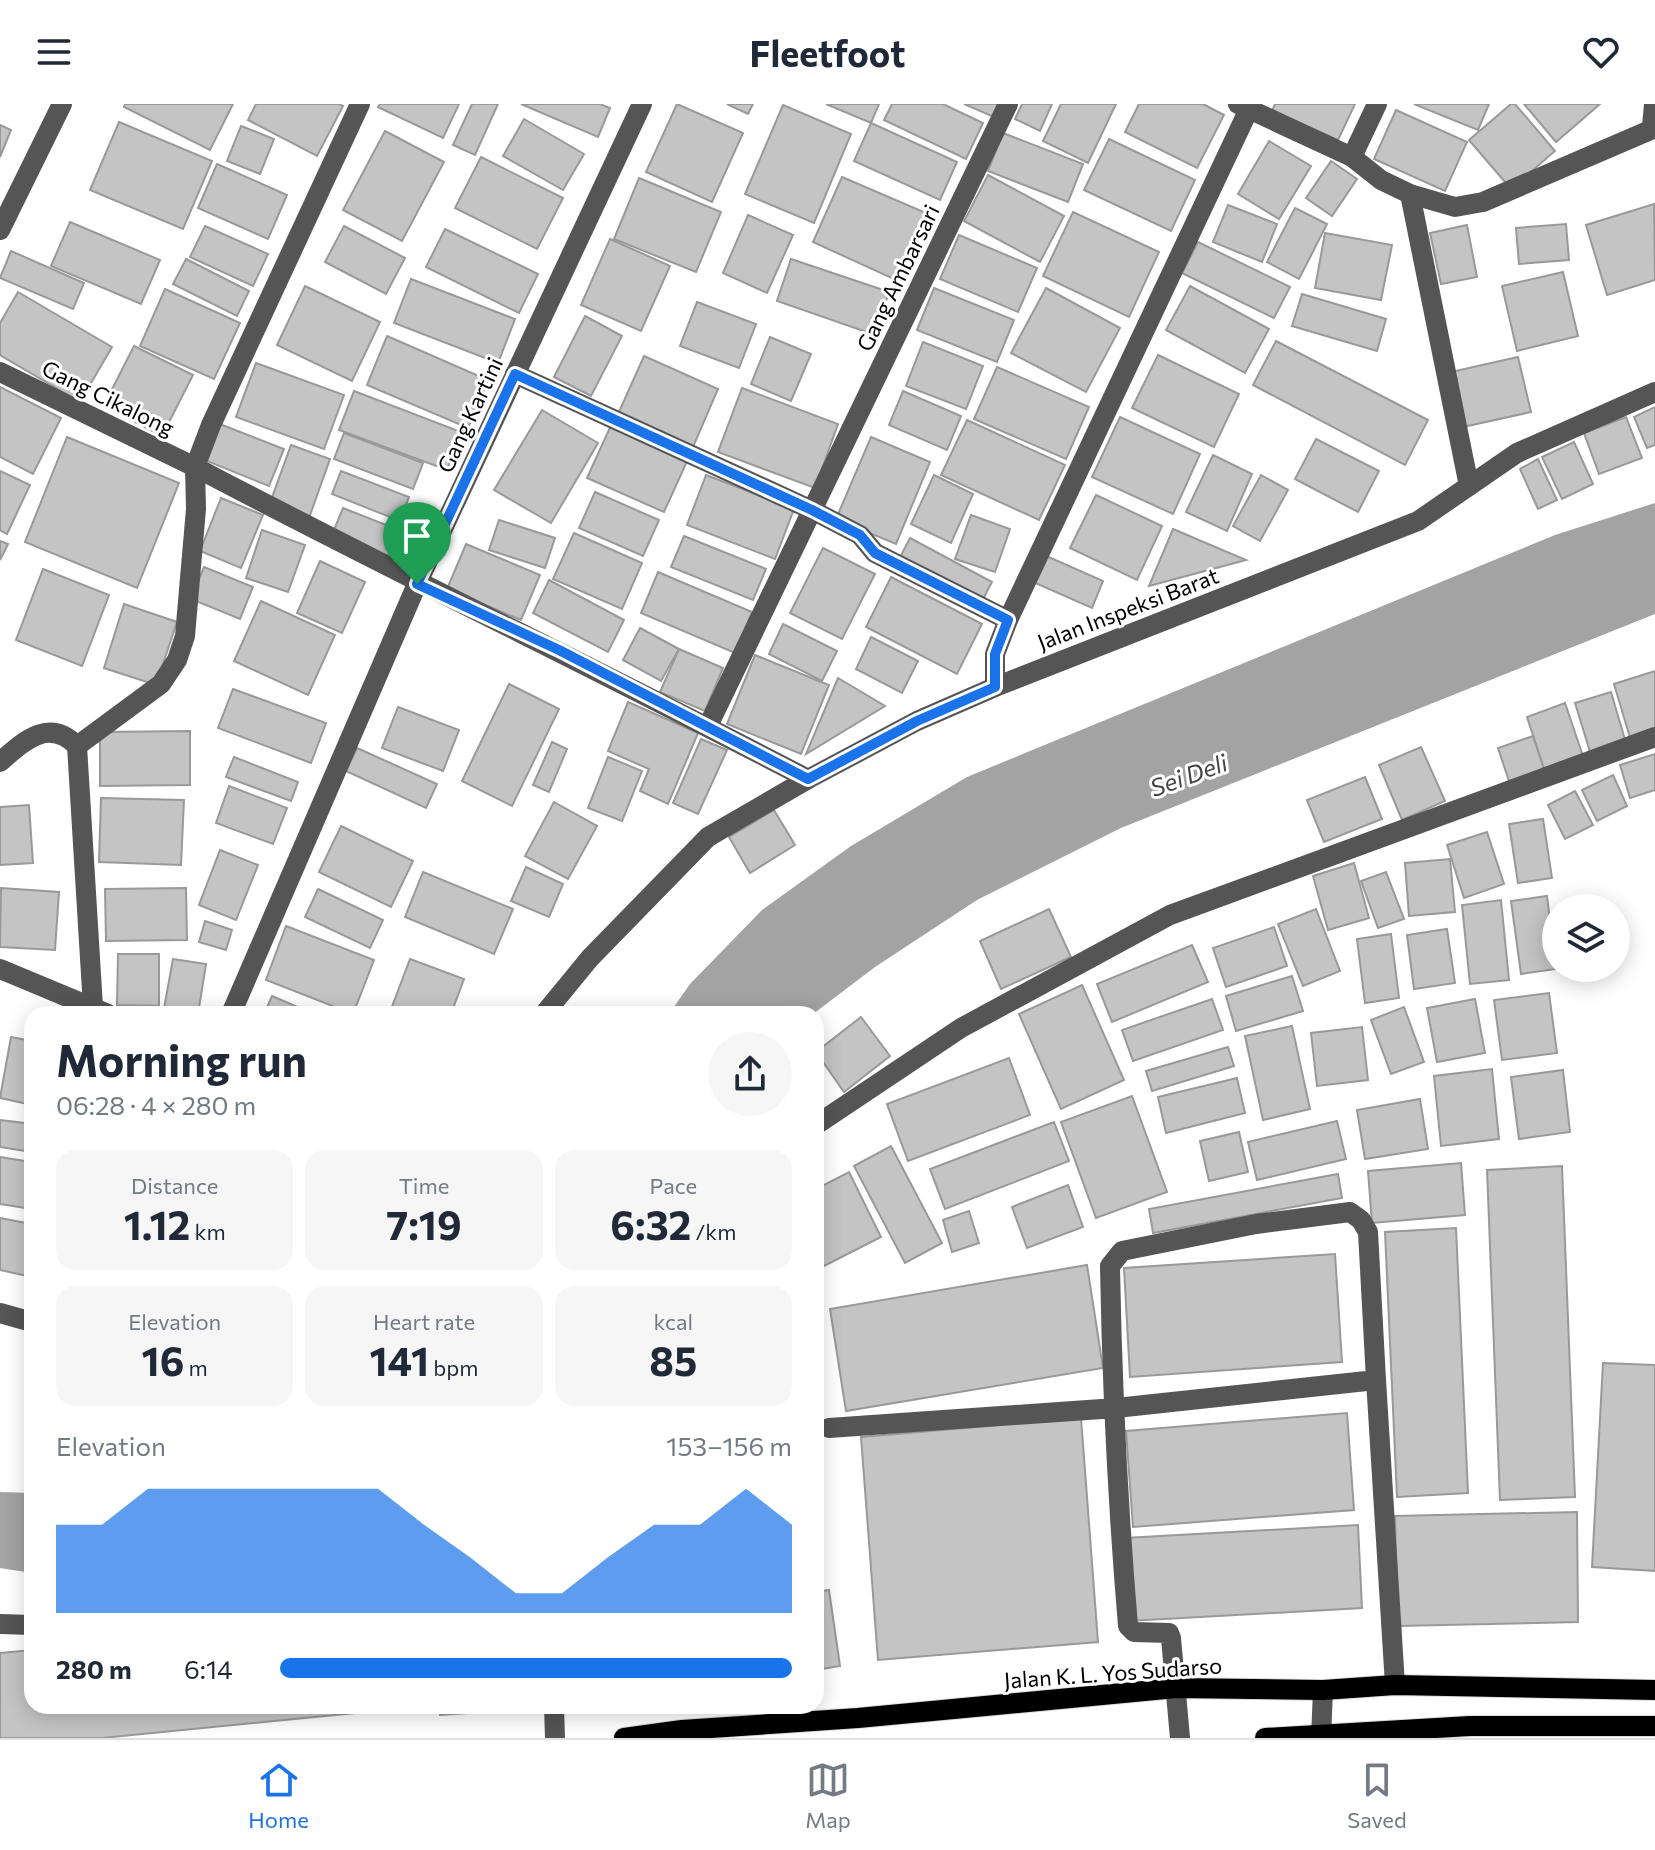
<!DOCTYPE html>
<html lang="en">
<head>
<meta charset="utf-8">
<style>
	:root { --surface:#fff; --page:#f6f6f7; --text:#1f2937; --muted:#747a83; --line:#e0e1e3; --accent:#1a73e8 }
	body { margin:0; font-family:Commissioner,sans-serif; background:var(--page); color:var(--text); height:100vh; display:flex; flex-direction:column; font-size:30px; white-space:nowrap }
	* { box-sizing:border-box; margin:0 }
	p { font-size:26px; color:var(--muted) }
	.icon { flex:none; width:44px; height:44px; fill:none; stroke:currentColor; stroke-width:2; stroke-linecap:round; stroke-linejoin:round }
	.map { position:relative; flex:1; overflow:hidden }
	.side { position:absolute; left:24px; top:902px; width:800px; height:708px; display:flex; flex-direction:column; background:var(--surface); border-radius:24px; box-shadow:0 4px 20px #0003 }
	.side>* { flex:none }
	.tools { position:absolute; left:1542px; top:790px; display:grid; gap:16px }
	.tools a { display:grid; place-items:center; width:88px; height:88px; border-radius:50%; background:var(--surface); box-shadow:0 4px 20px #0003; font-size:40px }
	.pin { position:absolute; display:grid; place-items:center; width:68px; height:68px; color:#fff; margin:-82px -34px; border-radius:50% 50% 50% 0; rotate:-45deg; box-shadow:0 0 8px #0007 }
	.pin .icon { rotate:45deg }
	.round { display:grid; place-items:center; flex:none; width:84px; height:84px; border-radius:42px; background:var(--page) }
	.summary { display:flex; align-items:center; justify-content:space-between; height:136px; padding:0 32px }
	h1 { font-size:44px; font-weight:700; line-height:60px }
	.metrics { display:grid; grid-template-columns:repeat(3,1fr); gap:12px; height:136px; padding:8px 32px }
	.metrics div { display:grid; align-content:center; border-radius:20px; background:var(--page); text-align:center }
	.metrics b { font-size:40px; font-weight:700 }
	.metrics small { font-size:22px; font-weight:400 }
	.metrics p { font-size:22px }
	.chart { height:224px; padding:16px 32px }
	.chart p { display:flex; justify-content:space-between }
	.chart svg { width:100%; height:144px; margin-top:8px; fill:var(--accent); opacity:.7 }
	ul { padding:0 32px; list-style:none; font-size:26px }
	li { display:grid; grid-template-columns:128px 96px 1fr; align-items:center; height:60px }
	li i { height:20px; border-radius:10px; background:var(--accent) }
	header { display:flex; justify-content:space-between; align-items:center; height:104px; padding:0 32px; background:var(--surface); font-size:36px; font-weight:700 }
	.tab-bar { display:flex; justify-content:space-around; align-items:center; height:112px; border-top:2px solid var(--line); background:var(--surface); font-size:22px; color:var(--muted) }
	.tab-bar a { display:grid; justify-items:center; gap:4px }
	.tab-bar .selected { color:var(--accent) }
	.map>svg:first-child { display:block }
	.water { fill:#a3a3a3 }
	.building { fill:#c4c4c4; stroke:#999; stroke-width:2 }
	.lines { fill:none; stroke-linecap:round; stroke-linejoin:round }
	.major-casing { stroke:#dbdbdb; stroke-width:22 }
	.minor { stroke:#555; stroke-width:20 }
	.major { stroke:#000; stroke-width:20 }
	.route-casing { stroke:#fff; stroke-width:16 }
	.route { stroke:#1a73e8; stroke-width:10 }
	.labels { text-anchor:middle; stroke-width:6; stroke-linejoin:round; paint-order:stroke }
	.street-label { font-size:22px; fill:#000; stroke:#fff }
	.water-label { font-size:24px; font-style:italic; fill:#444; stroke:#fff }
</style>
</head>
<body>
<header><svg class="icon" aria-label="menu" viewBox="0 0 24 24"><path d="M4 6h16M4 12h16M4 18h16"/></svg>Fleetfoot<svg class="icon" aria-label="heart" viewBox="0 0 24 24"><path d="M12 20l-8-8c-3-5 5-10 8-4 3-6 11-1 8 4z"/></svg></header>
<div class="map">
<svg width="1655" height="1634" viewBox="0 0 1655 1634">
	<rect width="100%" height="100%" fill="#fff"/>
	<!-- water -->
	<g class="water">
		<path d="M1655,399V510L1121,724L977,796L875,863L813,910H669L690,880L762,806L851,742L967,673L1555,431Z"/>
		<path d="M0,1388L32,1389V1469L0,1464Z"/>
	</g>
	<!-- building -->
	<g class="building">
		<path d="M125,0H233L210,46L124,3Z"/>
		<path d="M256,0H339L343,2L317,52L248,16Z"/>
		<path d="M380,0H459L443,34L378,3Z"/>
		<path d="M472,0H498L475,51L453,41Z"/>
		<path d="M521,0H600L610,4L598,33Z"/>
		<path d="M677,0L743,29L712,98L646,68Z"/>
		<path d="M727,0H753L748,10Z"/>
		<path d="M826,0H879L871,19Z"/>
		<path d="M892,0H943L983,19L966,55L884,16Z"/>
		<path d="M964,0H999L994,13Z"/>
		<path d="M1022,0H1052L1040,27L1015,15Z"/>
		<path d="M1061,0H1116L1088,59L1043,37Z"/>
		<path d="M1139,0H1203L1224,11L1197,64L1125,28Z"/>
		<path d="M1275,0H1355L1338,36L1272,7Z"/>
		<path d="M1414,0H1489L1478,26Z"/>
		<path d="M1511,0H1515L1555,47L1511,85L1469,36Z"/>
		<path d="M1524,0H1600L1556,38Z"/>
		<path d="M783,1L851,30L814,119L745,90Z"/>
		<path d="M1396,6L1467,38L1445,87L1374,55Z"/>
		<path d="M524,15L584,50L563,86L503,52Z"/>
		<path d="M119,18L212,57L183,125L90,86Z"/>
		<path d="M871,19L957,58L940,96L854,57Z"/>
		<path d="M0,21L11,26L0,53Z"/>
		<path d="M241,22L274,35L260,70L227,57Z"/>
		<path d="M385,27L444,58L402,137L343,106Z"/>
		<path d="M1003,29L1083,60L1068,98L988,67Z"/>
		<path d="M1109,35L1195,76L1171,127L1084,86Z"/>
		<path d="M1269,37L1311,62L1279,115L1238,90Z"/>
		<path d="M481,53L563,94L537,145L455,104Z"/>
		<path d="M1331,57L1357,75L1332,112L1306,94Z"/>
		<path d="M217,60L287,91L268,135L198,104Z"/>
		<path d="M988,71L1064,112L1040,158L964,117Z"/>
		<path d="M842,73L926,109L896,176L813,138Z"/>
		<path d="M639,74L721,108L696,168L614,135Z"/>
		<path d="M1654,100L1655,176L1607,191L1586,121Z"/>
		<path d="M1228,101L1277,120L1262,158L1213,138Z"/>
		<path d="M1295,104L1327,120L1299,175L1267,158Z"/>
		<path d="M1073,108L1159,148L1129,213L1043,172Z"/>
		<path d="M748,111L793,131L767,189L723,169Z"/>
		<path d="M70,118L160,156L141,200L51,162Z"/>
		<path d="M1566,120L1569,156L1519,160L1516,124Z"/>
		<path d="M1467,121L1477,173L1441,180L1430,129Z"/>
		<path d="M205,122L268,150L253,182L190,153Z"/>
		<path d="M344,122L405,154L386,190L325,158Z"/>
		<path d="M445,125L538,170L519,209L426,163Z"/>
		<path d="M1325,129L1392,141L1381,196L1315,184Z"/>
		<path d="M959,131L1037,164L1018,208L940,175Z"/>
		<path d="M610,135L670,162L641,227L581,201Z"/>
		<path d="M1198,138L1290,183L1274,214L1182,169Z"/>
		<path d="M11,147L84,179L73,205L0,174Z"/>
		<path d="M186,155L249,187L237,212L173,180Z"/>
		<path d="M791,155L889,188L875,231L777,197Z"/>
		<path d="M1563,168L1578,232L1517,247L1502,182Z"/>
		<path d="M411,175L515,215L498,259L394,219Z"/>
		<path d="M305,182L380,218L352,277L277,241Z"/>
		<path d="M1190,182L1269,225L1245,269L1166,226Z"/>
		<path d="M934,184L1014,216L997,258L917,226Z"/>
		<path d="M1046,184L1120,224L1086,288L1011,249Z"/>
		<path d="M165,185L240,219L214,275L140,242Z"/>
		<path d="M18,188L112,243L80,298L0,251V219Z"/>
		<path d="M1302,190L1386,215L1377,247L1292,222Z"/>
		<path d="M697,198L756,220L739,264L680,242Z"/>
		<path d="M585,212L622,232L591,292L554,273Z"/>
		<path d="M387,232L488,276L468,324L367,281Z"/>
		<path d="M770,233L811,250L791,297L751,280Z"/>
		<path d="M1276,237L1428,316L1405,361L1253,281Z"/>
		<path d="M923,238L983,262L966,305L906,282Z"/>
		<path d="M134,242L193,271L162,332L133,317L137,306L108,293Z"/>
		<path d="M1158,251L1239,290L1214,343L1132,304Z"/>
		<path d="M644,252L718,285L693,343L618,310Z"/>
		<path d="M1518,253L1531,308L1463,323L1451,268Z"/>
		<path d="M256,259L344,291L324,345L236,313Z"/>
		<path d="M997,263L1089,303L1066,355L974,315Z"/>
		<path d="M0,283L61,314L33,370L0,353Z"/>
		<path d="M742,284L838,320L815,384L718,348Z"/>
		<path d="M354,287L461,328L447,366L339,326Z"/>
		<path d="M903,287L961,312L947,346L889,321Z"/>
		<path d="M1655,303V341L1647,344L1634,313Z"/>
		<path d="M542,306L598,339L551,419L494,386Z"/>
		<path d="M1120,313L1200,350L1173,410L1092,373Z"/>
		<path d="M1626,313L1642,354L1599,370L1584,329Z"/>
		<path d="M967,316L1065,361L1039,416L941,371Z"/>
		<path d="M217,319L284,345L269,382L202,355Z"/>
		<path d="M612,319L689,353L664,408L587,374Z"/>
		<path d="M344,329L423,359L413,385L334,355Z"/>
		<path d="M67,333L179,379L137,484L25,438Z"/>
		<path d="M871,333L930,358L896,440L836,415Z"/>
		<path d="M1316,335L1379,367L1358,408L1295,375Z"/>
		<path d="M1574,338L1593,380L1562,395L1542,353Z"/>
		<path d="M291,341L330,355L309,414L270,399Z"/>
		<path d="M1213,351L1252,370L1227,427L1186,408Z"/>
		<path d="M1538,355L1557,396L1538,405L1520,365Z"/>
		<path d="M0,367L30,381L7,430L0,426Z"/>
		<path d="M341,367L409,393L400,417L332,390Z"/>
		<path d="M706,371L794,405L775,455L687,421Z"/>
		<path d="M934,371L973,390L951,439L911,420Z"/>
		<path d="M1261,371L1288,386L1260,437L1233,422Z"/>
		<path d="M595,388L659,416L643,452L579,424Z"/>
		<path d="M1096,391L1162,422L1137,476L1070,444Z"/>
		<path d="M221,394L263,411L241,464L200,447Z"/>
		<path d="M343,404L399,426L388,456L331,433Z"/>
		<path d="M971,411L1010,425L995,468L955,455Z"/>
		<path d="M499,416L555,434L545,464L489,446Z"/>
		<path d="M1173,425L1246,456L1149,482Z"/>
		<path d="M262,426L305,441L288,488L246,474Z"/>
		<path d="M574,429L642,459L622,505L553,475Z"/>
		<path d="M684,432L766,465L753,496L671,463Z"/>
		<path d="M910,434L992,478L980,501L898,457Z"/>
		<path d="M0,437L8,440L0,456Z"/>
		<path d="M466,440L540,471L521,516L447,485Z"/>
		<path d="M823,444L875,470L842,535L790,509Z"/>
		<path d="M1044,451L1103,477L1092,504L1033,478Z"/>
		<path d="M320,457L365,478L342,529L297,509Z"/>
		<path d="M204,463L253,483L240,515L191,495Z"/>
		<path d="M43,465L109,491L82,562L16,536Z"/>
		<path d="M658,468L752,508L735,549L641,509Z"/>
		<path d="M891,473L982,520L957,570L866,523Z"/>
		<path d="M549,476L624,516L608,548L533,509Z"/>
		<path d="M261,497L335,531L308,591L234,557Z"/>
		<path d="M124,500L177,518L156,581L104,564Z"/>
		<path d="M783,520L837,547L822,577L769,550Z"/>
		<path d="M640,524L679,545L661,577L623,556Z"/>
		<path d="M871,533L918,557L902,589L856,565Z"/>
		<path d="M679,545L723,564L705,607L660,588Z"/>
		<path d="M755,551L829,581L801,650L727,620Z"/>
		<path d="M1655,567V629L1631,637L1614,580Z"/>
		<path d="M838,574L885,602L806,650Z"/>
		<path d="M509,580L559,605L512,702L462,677Z"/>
		<path d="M233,585L326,619L311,659L218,624Z"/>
		<path d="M1611,588L1626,639L1591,651L1575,599Z"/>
		<path d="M628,598L698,629L668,700L640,687L649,665L608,647Z"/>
		<path d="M1565,599L1584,655L1545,668L1527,613Z"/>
		<path d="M398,603L459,626L443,667L382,644Z"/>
		<path d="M190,627V681L100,682V628Z"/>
		<path d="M1533,632L1545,668L1510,680L1498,644Z"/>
		<path d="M701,635L727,646L698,710L673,699Z"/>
		<path d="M552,638L567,645L549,688L533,681Z"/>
		<path d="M1421,643L1445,697L1402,716L1379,661Z"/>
		<path d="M357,644L437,680L426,704L346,667Z"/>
		<path d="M1655,650V686L1630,694L1620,661Z"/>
		<path d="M234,653L298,678L291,697L226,673Z"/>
		<path d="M608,653L642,667L622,717L588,704Z"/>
		<path d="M1613,671L1627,702L1597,717L1582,686Z"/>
		<path d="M1365,673L1382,715L1324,738L1307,696Z"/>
		<path d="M229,682L287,704L273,740L216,719Z"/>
		<path d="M1575,687L1593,721L1565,735L1548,701Z"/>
		<path d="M101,694L184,696L181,761L99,758Z"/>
		<path d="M554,698L597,722L568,775L525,752Z"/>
		<path d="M29,701L33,759L0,761V703Z"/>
		<path d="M774,706L795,741L750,769L729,733Z"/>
		<path d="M1543,715L1552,774L1518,779L1509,720Z"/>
		<path d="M341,722L413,757L391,803L319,768Z"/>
		<path d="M1487,728L1504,780L1464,794L1447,741Z"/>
		<path d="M220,746L258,761L236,816L199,801Z"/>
		<path d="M1450,755L1455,808L1409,812L1405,759Z"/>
		<path d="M1354,759L1369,814L1328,826L1313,772Z"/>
		<path d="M526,763L563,780L549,813L511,797Z"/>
		<path d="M423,768L513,805L494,850L405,813Z"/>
		<path d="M1386,768L1404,815L1378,824L1361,777Z"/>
		<path d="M1,784L59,788L55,846L0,843Z"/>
		<path d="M186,784L187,836L106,837L105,785Z"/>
		<path d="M318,785L383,816L370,844L305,813Z"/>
		<path d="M1547,792L1556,865L1521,870L1511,797Z"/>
		<path d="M1501,796L1509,876L1470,880L1462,801Z"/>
		<path d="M1049,805L1071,853L1001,885L980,837Z"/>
		<path d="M1316,805L1340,867L1303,882L1278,820Z"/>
		<path d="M205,817L232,826L226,846L199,838Z"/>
		<path d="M286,822L374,856L353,910L266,876Z"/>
		<path d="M1274,823L1287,862L1226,883L1213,844Z"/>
		<path d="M1447,825L1455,879L1414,885L1407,831Z"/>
		<path d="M1391,830L1399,894L1365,899L1357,835Z"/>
		<path d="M1192,841L1208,878L1112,918L1097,880Z"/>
		<path d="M118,850H159V902L117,901Z"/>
		<path d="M173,855L206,860L198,910H163Z"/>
		<path d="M410,855L464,875L451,910L390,908Z"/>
		<path d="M1292,872L1303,907L1236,927L1226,892Z"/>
		<path d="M1082,881L1124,976L1061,1005L1019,910Z"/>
		<path d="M1549,889L1557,949L1502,956L1494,896Z"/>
		<path d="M272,892L314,910H264Z"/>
		<path d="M1212,895L1223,926L1133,957L1122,926Z"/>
		<path d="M1475,895L1485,949L1437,958L1427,904Z"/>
		<path d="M1404,903L1424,958L1391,970L1371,916Z"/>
		<path d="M861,913L890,952L844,988L816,948Z"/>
		<path d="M1292,922L1310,1005L1263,1016L1245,932Z"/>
		<path d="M1362,923L1368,976L1317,982L1311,929Z"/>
		<path d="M11,933L32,937V1001L0,994Z"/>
		<path d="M1228,943L1234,962L1152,987L1146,967Z"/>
		<path d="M1009,954L1030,1011L908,1057L887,1000Z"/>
		<path d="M1492,965L1499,1035L1441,1042L1434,972Z"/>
		<path d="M1563,966L1570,1028L1519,1035L1511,973Z"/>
		<path d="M1237,974L1245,1009L1166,1029L1158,993Z"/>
		<path d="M1132,992L1167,1088L1096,1114L1061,1018Z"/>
		<path d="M1420,995L1428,1045L1365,1055L1357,1006Z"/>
		<path d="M0,1016L32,1020V1048L0,1043Z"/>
		<path d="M1337,1017L1346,1055L1257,1076L1248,1038Z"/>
		<path d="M1054,1018L1069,1057L945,1105L930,1065Z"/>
		<path d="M1239,1028L1248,1068L1209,1077L1200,1037Z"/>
		<path d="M891,1042L942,1139L905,1159L854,1062Z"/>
		<path d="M0,1053L32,1058V1105L0,1100Z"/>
		<path d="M1461,1059L1465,1111L1372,1119L1368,1067Z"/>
		<path d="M1562,1062L1575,1393L1500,1396L1487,1066Z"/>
		<path d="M849,1068L881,1133L816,1166V1085Z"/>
		<path d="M1338,1070L1342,1094L1153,1129L1149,1105Z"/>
		<path d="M1068,1081L1083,1123L1027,1144L1012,1103Z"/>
		<path d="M969,1107L979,1139L952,1148L943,1116Z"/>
		<path d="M0,1114L32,1120V1173L0,1166Z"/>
		<path d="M1456,1124L1468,1389L1397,1393L1385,1128Z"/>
		<path d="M1335,1150L1342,1258L1130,1273L1124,1164Z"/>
		<path d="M1087,1161L1103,1264L846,1307L830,1205Z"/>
		<path d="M1603,1259L1655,1261V1467L1592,1463Z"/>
		<path d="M1347,1309L1354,1406L1133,1423L1126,1327Z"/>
		<path d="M1081,1314L1098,1538L878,1556L861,1333Z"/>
		<path d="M1577,1408L1578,1518L1398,1522L1395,1412Z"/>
		<path d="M1358,1421L1362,1504L1129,1517L1125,1434Z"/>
		<path d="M829,1486L840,1562L816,1566V1488Z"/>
		<path d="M32,1546V1602H427L102,1634H0V1549Z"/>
		<path d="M439,1602H482V1608L440,1611Z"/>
	</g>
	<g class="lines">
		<defs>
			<g id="major">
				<path d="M624,1634L682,1626L858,1614L1176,1584L1323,1586L1395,1581L1655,1586"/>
				<path d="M1265,1634L1470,1622H1655"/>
			</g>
		</defs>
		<!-- major casing -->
		<use href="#major" class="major-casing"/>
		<!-- minor -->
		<g class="minor">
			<path d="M360,0L211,321L195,363C398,470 605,569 808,675"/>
			<path d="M1238,0L1352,53L1381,76L1410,90L1455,103L1483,98L1655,24"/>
			<path d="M1652,23L1654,0"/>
			<path d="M1352,53L1377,0"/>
			<path d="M1410,90L1469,382"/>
			<path d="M0,126L62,0"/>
			<path d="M0,268L195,363L196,405L185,532L177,556L161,580L77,642"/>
			<path d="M515,270L812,406L860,431L875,449L1008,516"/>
			<path d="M995,583V550L1008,516L1249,5"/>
			<path d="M708,622L1008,0"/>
			<path d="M0,658C24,637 49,613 77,642L93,903"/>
			<path d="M0,865L108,910"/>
			<path d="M231,910L417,480L642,0"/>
			<path d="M544,910L590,854L708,733L808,675L917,617L995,583L1418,417L1517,349L1655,288"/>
			<path d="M816,1021L961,924L1170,811L1655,633"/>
			<path d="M0,1209L32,1218"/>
			<path d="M1376,1276L1395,1581"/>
			<path d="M829,1324L1116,1304L1376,1276L1368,1128L1361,1116L1350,1108L1256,1120L1122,1147L1110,1162C1112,1281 1118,1403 1128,1522L1134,1528L1169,1529L1171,1534L1180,1634"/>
			<path d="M0,1520L32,1521"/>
			<path d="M554,1602L555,1634"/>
			<path d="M1321,1634L1323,1586"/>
		</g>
		<!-- major -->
		<use href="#major" class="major"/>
	</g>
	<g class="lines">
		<defs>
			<path id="route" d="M515,270L812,406L860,431L875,449L1008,516L995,550V583L917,617L808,675L559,546L417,480Z"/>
		</defs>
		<!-- route casing -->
		<use href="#route" class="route-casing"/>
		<!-- route -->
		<use href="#route" class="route"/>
	</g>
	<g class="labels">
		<!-- street labels -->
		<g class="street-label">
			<text transform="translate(898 174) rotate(-64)" y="8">Gang Ambarsari</text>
			<text transform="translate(108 294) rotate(26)" y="8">Gang Cikalong</text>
			<text transform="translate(470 311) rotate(-65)" y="8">Gang Kartini</text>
			<text transform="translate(1128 505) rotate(-21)" y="8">Jalan Inspeksi Barat</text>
			<text transform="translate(1113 1569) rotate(-4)" y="8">Jalan K. L. Yos Sudarso</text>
		</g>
		<!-- water labels -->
		<g class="water-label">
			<text transform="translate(1189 672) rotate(-20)" y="8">Sei Deli</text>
		</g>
	</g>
</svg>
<div class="tools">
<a><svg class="icon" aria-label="layers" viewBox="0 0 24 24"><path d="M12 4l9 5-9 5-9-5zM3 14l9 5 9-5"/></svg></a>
</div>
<div class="pin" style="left:417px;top:480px;background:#1e9e55"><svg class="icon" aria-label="arrive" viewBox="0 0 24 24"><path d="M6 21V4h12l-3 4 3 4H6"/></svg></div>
<section class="side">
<div class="summary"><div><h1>Morning run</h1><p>06:28 · 4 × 280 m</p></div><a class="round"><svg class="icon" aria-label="share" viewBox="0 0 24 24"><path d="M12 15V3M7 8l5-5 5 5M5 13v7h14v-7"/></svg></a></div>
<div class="metrics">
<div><p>Distance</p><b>1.12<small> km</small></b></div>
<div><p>Time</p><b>7:19</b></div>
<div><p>Pace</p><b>6:32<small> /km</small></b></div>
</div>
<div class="metrics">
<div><p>Elevation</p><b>16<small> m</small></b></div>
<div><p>Heart rate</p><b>141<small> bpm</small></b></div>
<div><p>kcal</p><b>85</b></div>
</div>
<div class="chart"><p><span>Elevation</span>153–156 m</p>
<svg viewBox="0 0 160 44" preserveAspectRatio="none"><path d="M0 44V17L10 17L20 6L30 6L40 6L50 6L60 6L70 6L80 17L90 27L100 38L110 38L120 27L130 17L140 17L150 6L160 17V44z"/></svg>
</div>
<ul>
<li><b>280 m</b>6:14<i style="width:100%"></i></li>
</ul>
</section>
</div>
<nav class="tab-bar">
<a class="selected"><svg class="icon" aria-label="home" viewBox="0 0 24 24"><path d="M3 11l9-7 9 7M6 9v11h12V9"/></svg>Home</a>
<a><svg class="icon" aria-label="map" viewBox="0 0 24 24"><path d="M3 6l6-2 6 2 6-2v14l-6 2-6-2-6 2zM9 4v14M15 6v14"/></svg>Map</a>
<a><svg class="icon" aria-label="saved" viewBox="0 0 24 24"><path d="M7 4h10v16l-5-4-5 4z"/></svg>Saved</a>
</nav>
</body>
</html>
